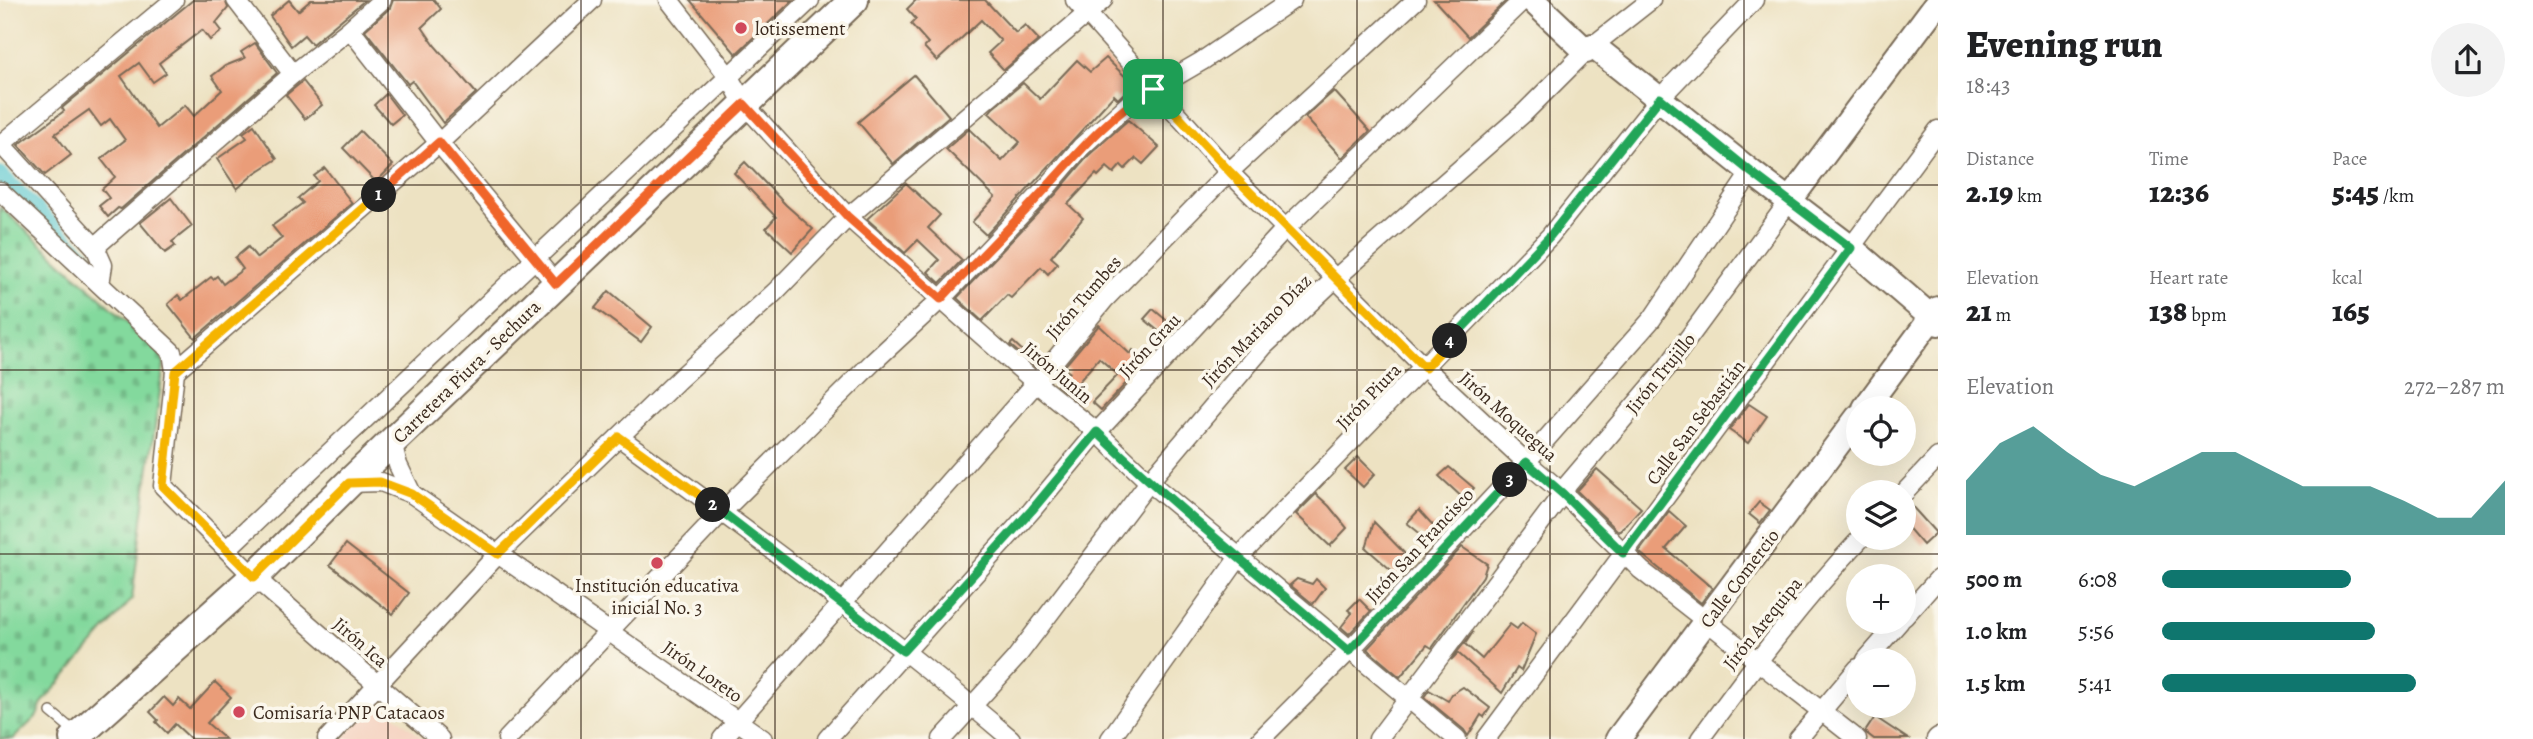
<!DOCTYPE html>
<html lang="en">
<head>
<meta charset="utf-8">
<style>
	:root { --surface:#fff; --page:#f2f2f2; --text:#202124; --muted:#757577; --accent:#0f766e }
	body { margin:0; font-family:Alegreya,serif; background:var(--page); color:var(--text); height:100vh; display:flex; flex-direction:column; font-size:26px; white-space:nowrap }
	* { box-sizing:border-box; margin:0 }
	p { font-size:23px; color:var(--muted) }
	.icon { flex:none; width:38px; height:38px; fill:none; stroke:currentColor; stroke-width:2; stroke-linecap:round; stroke-linejoin:round }
	.map { position:relative; flex:1; overflow:hidden }
	.drawer { display:flex; flex-direction:column; background:var(--surface); width:595px }
	.drawer>* { flex:none }
	.controls { position:absolute; left:1846px; top:396px; display:grid; gap:14px }
	.controls a { display:grid; place-items:center; width:70px; height:70px; border-radius:50%; background:var(--surface); box-shadow:0 7px 28px #0002; font-size:35px }
	.pin { position:absolute; display:grid; place-items:center; width:60px; height:60px; color:#fff; margin:-30px; border-radius:14px; box-shadow:0 4px 10px #0006 }
	.km { position:absolute; width:35px; height:35px; margin:-18px; border-radius:50%; background:#222; color:#fff; font-size:19px; line-height:35px; text-align:center }
	.round { display:grid; place-items:center; flex:none; width:74px; height:74px; border-radius:37px; background:var(--page) }
	.summary { display:flex; align-items:center; justify-content:space-between; height:119px; padding:0 28px }
	h1 { font-size:38px; font-weight:800; line-height:52px }
	.figures { display:grid; grid-template-columns:repeat(3,1fr); gap:10px; height:119px; padding:7px 28px }
	.figures div { display:grid; align-content:center }
	.figures b { font-size:30px; font-weight:800 }
	.figures small { font-size:19px; font-weight:400 }
	.figures p { font-size:19px }
	.chart { height:196px; padding:14px 28px }
	.chart p { display:flex; justify-content:space-between }
	.chart svg { width:100%; height:126px; margin-top:7px; fill:var(--accent); opacity:.7 }
	ul { padding:0 28px; list-style:none; font-size:23px }
	li { display:grid; grid-template-columns:112px 84px 1fr; align-items:center; height:52px }
	li i { height:18px; border-radius:9px; background:var(--accent) }
	main { display:flex; flex:1; min-height:0 }
	.map>svg:first-child { display:block }
	.built { fill:#f5d3c1 }
	.cemetery { fill:url(#cemetery-stones); stroke:#5f825e; stroke-width:2 }
	.lines { fill:none; stroke-linecap:round; stroke-linejoin:round }
	.canal { stroke:#5dc9d2; stroke-width:16 }
	.building { fill:#ea9d79 }
	.lane-casing { stroke:#796a57; stroke-width:12 }
	.street-casing { stroke:#796a57; stroke-width:21 }
	.secondary-casing { stroke:#796a57; stroke-width:28 }
	.primary-casing { stroke:#796a57; stroke-width:32 }
	.lane { stroke:#fff; stroke-width:9 }
	.street { stroke:#fff; stroke-width:18 }
	.secondary { stroke:#fff; stroke-width:24 }
	.primary { stroke:#fff; stroke-width:28 }
	.split-1-casing { stroke:#fff; stroke-width:14 }
	.split-2-casing { stroke:#fff; stroke-width:14 }
	.split-3-casing { stroke:#fff; stroke-width:14 }
	.split-4-casing { stroke:#fff; stroke-width:14 }
	.split-5-casing { stroke:#fff; stroke-width:14 }
	.split-1 { stroke:#f0652b; stroke-width:9 }
	.split-2 { stroke:#f5b400; stroke-width:9 }
	.split-3 { stroke:#22a559; stroke-width:9 }
	.split-4 { stroke:#22a559; stroke-width:9 }
	.split-5 { stroke:#f5b400; stroke-width:9 }
	.grid { fill:none; stroke:#3b2a1e; stroke-width:2; stroke-opacity:0.55 }
	.poi-dot { fill:#d1495b; stroke:#fbf7ec; stroke-width:2.5 }
	.labels { text-anchor:middle; stroke-width:7; stroke-linejoin:round; paint-order:stroke }
	.poi-label { font-size:19px; fill:#3b2a1e; stroke:#fbf7ec; text-anchor:start }
	.street-label { font-size:19px; fill:#3b2a1e; stroke:#fbf7ec }
</style>
</head>
<body>
<main>
<div class="map">
<svg width="1938" height="739" viewBox="0 0 1938 739">
	<defs>
		<pattern id="cemetery-stones" width="16" height="16" patternUnits="userSpaceOnUse" patternTransform="scale(1.75)"><rect width="16" height="16" fill="#83d99d"/><path d="M2 7V4a2 2 0 0 1 4 0v3zM10 15v-3a2 2 0 0 1 4 0v3z" fill="#72ba87"/></pattern>
	</defs>
	<rect width="100%" height="100%" fill="#fbf7ec"/>
	<filter id="ink" filterUnits="userSpaceOnUse"><feTurbulence type="fractalNoise" baseFrequency=".0143" numOctaves="2"/><feDisplacementMap in="SourceGraphic" scale="14" xChannelSelector="R" yChannelSelector="G"/><feConvolveMatrix kernelMatrix="1 2 1 2 8 2 1 2 1" color-interpolation-filters="sRGB"/></filter>
	<filter id="wash" filterUnits="userSpaceOnUse"><feTurbulence type="fractalNoise" baseFrequency=".00686" numOctaves="4" result="noise"/><feDisplacementMap in="SourceGraphic" scale="28" xChannelSelector="R" yChannelSelector="G"/><feGaussianBlur stdDeviation="1.57" result="paint"/><feColorMatrix in="noise" values="0 0 0 0 0 0 0 0 0 0 0 0 0 0 0 0 0 1.4 0 .05"/><feComposite in="paint" operator="in"/></filter>
	<g filter="url(#wash)">
		<rect width="100%" height="100%" fill="#ede2c2"/>
		<!-- built -->
		<path class="built" d="M376,704L382,705L424,739H342Z"/>
		<!-- cemetery -->
		<path class="cemetery" d="M0,207L160,351L164,364L147,480L132,599L42,703L37,716L13,739H0Z"/>
		<g class="lines">
			<!-- canal -->
			<path class="canal" d="M0,174L96,268"/>
		</g>
		<g id="blocks">
			<!-- building -->
			<g class="building">
				<path d="M193,0H225L228,8L216,23L222,31L210,40L202,30L159,63L166,73L153,82L139,63L121,76L157,128L185,105L194,116L222,90L212,76L225,66L245,58L241,52L255,43L277,73L121,209L118,208L108,217L99,206L109,198L102,189L115,177L101,159L125,140L110,119L101,126L89,110L55,134L71,155L45,175L18,145L64,111L62,108Z"/>
				<path d="M289,0L298,11L311,0H365L312,44L304,35L291,46L270,16Z"/>
				<path d="M393,0H434L441,9L422,27L435,46L476,93L443,123L412,81L408,84L365,30L390,8Z"/>
				<path d="M690,0H793L736,54Z"/>
				<path d="M916,0H985L1016,33L1025,25L1039,40L1004,70L988,53L1001,41L981,20L937,61L924,47L928,43L911,24L916,19L907,9Z"/>
				<path d="M1434,0H1507L1468,37Z"/>
				<path d="M1106,58L1133,84L1118,99L1114,95L986,235L972,222L995,197L946,149L969,129L1002,161L1020,142L989,113L993,108L1023,83L1040,99L1077,60L1090,72Z"/>
				<path d="M914,75L949,116L893,164L858,122Z"/>
				<path d="M303,81L322,105L305,119L286,95Z"/>
				<path d="M1334,91L1370,131L1342,158L1305,117Z"/>
				<path d="M386,94L402,115L391,124L374,105Z"/>
				<path d="M1128,120L1159,147L1143,164L1136,158L1125,169L1121,165L1114,173L1107,167L1098,176L1096,174L1068,204L1083,218L1051,257L1058,263L1048,274L1041,267L1011,298L1007,295L982,321L957,298L1056,194L1089,155Z"/>
				<path d="M254,125L277,159L255,173L237,189L217,159L247,138L243,133Z"/>
				<path d="M360,131L393,165L376,182L343,148Z"/>
				<path d="M745,162L786,205L813,229L792,252L766,228L776,217L734,173Z"/>
				<path d="M325,168L352,203L195,338L168,304L178,295L182,300L211,277L213,279L217,276L223,284L243,269L235,258L248,247L257,258L282,238L272,226L303,203L298,198L318,181L314,176Z"/>
				<path d="M906,183L940,215L928,228L962,260L940,283L928,272L939,260L918,240L905,253L867,219Z"/>
				<path d="M171,198L192,226L172,242L175,246L165,253L140,223Z"/>
				<path d="M609,291L652,327L641,342L595,308Z"/>
				<path d="M1153,309L1177,329L1168,339L1144,319Z"/>
				<path d="M1099,325L1130,354L1133,350L1146,362L1101,410L1092,402L1118,375L1099,358L1076,385L1087,395L1079,403L1057,385L1069,372L1063,368Z"/>
				<path d="M1013,342L1037,364L1035,367L1010,345Z"/>
				<path d="M1749,404L1767,416L1748,443L1729,430Z"/>
				<path d="M1358,457L1375,474L1363,487L1345,470Z"/>
				<path d="M1449,467L1474,488L1464,499L1439,476Z"/>
				<path d="M1597,469L1641,508L1619,532L1577,491Z"/>
				<path d="M1316,494L1329,506L1347,528L1330,546L1296,514Z"/>
				<path d="M1759,502L1770,510L1760,523L1749,514Z"/>
				<path d="M1909,503L1936,533L1923,545L1904,523V504Z"/>
				<path d="M1419,510L1442,535L1433,544L1407,523Z"/>
				<path d="M1669,511L1686,526L1666,549L1712,588L1701,603L1639,552Z"/>
				<path d="M1374,522L1410,559L1399,577L1366,548Z"/>
				<path d="M346,544L409,593L393,614L330,565Z"/>
				<path d="M1462,547L1487,564L1483,576L1432,648L1427,645L1400,677L1367,649Z"/>
				<path d="M1297,579L1312,584L1316,579L1325,588L1313,604L1290,585Z"/>
				<path d="M1359,599L1371,611L1349,634L1341,627L1352,613L1348,610Z"/>
				<path d="M1522,623L1536,634L1521,671L1517,668L1502,693L1458,653L1451,660L1473,632L1465,644L1482,659L1510,624L1517,629Z"/>
				<path d="M215,682L231,697L207,723L225,739H191L175,724L167,733L156,722L158,720L150,712L164,697L173,706L179,699L190,709Z"/>
				<path d="M1463,687L1490,708L1484,717L1481,715L1468,736L1464,730L1424,697L1429,690L1448,701L1452,694Z"/>
				<path d="M1875,717L1908,739H1874L1865,732Z"/>
			</g>
		</g>
	</g>
	<g filter="url(#ink)">
		<use href="#blocks" fill-opacity="0" stroke="#796a57" stroke-width="2"/>
		<g class="lines">
			<defs>
				<path id="lane" d="M51,712L75,732"/>
				<g id="street">
					<path d="M236,0L293,74"/>
					<path d="M382,0L350,29L439,143L556,284"/>
					<path d="M669,0L729,77L744,104L848,217L1036,383L1097,432L1149,482L1457,739"/>
					<path d="M1075,0L1229,172L1425,368L1526,462L1563,493L1641,570L1857,739"/>
					<path d="M0,143L95,247L103,265L100,284"/>
					<path d="M1,144L174,0"/>
					<path d="M0,191L172,352L175,371L163,486L254,577L440,739"/>
					<path d="M95,247L293,74L350,29"/>
					<path d="M175,371L439,143L592,0"/>
					<path d="M619,437C752,534 886,632 1011,739"/>
					<path d="M392,442L398,465L412,494"/>
					<path d="M349,483L381,482L412,494L763,739"/>
					<path d="M1904,493L1938,457"/>
					<path d="M227,549L810,0"/>
					<path d="M1904,617L1938,579"/>
					<path d="M1866,660L1900,621"/>
					<path d="M327,739L498,554L679,379L775,292L848,217L1103,0"/>
					<path d="M507,739L722,512L872,363L941,299L1048,186L1081,147L1130,103L1202,61L1292,0"/>
					<path d="M722,739L1036,383L1104,300L1229,172L1416,0"/>
					<path d="M827,739L1032,510L1097,432L1286,228L1523,0"/>
					<path d="M942,739L1015,659L1149,482L1264,346L1336,278L1524,113L1586,51L1651,0"/>
					<path d="M1110,739L1239,557L1550,236L1660,98L1754,0"/>
					<path d="M1261,739L1349,651L1526,462L1652,319L1751,172"/>
					<path d="M1378,739L1563,493L1568,484L1665,370L1790,200"/>
					<path d="M1486,739L1938,130"/>
					<path d="M1700,739C1751,669 1803,600 1862,537"/>
					<path d="M1798,739L1858,668"/>
					<path d="M1936,739L1938,737"/>
				</g>
				<g id="secondary">
					<path d="M1532,0L1586,51"/>
					<path d="M1593,46L1751,172L1851,248L1938,323"/>
					<path d="M1790,200L1938,2"/>
					<path d="M1865,408L1938,309"/>
					<path d="M1618,739L1858,417"/>
				</g>
				<path id="primary" d="M74,739L254,577L349,483L854,0"/>
			</defs>
			<!-- lane casing -->
			<use href="#lane" class="lane-casing"/>
			<!-- street casing -->
			<use href="#street" class="street-casing"/>
			<!-- secondary casing -->
			<use href="#secondary" class="secondary-casing"/>
			<!-- primary casing -->
			<use href="#primary" class="primary-casing"/>
			<!-- lane -->
			<use href="#lane" class="lane"/>
			<!-- street -->
			<use href="#street" class="street"/>
			<!-- secondary -->
			<use href="#secondary" class="secondary"/>
			<!-- primary -->
			<use href="#primary" class="primary"/>
		</g>
	</g>
	<g class="lines" filter="url(#ink)">
		<defs>
			<path id="split-1" d="M379,195L439,142L556,284L744,104L848,217L941,299C976,261 1013,225 1048,186C1082,148 1108,117 1153,89"/>
			<path id="split-2" d="M379,195L175,372L163,486L254,577L349,483L380,482L412,494L498,554L619,437L713,505"/>
			<path id="split-3" d="M713,505L903,651L1032,510L1097,432C1177,509 1264,578 1349,651L1510,480"/>
			<path id="split-4" d="M1450,341L1550,236L1660,98L1751,172L1851,248L1623,553L1563,494L1526,462L1510,480"/>
			<path id="split-5" d="M1153,89L1230,172L1425,368L1450,341"/>
		</defs>
		<!-- split-1 casing -->
		<use href="#split-1" class="split-1-casing"/>
		<!-- split-2 casing -->
		<use href="#split-2" class="split-2-casing"/>
		<!-- split-3 casing -->
		<use href="#split-3" class="split-3-casing"/>
		<!-- split-4 casing -->
		<use href="#split-4" class="split-4-casing"/>
		<!-- split-5 casing -->
		<use href="#split-5" class="split-5-casing"/>
		<!-- split-1 -->
		<use href="#split-1" class="split-1"/>
		<!-- split-2 -->
		<use href="#split-2" class="split-2"/>
		<!-- split-3 -->
		<use href="#split-3" class="split-3"/>
		<!-- split-4 -->
		<use href="#split-4" class="split-4"/>
		<!-- split-5 -->
		<use href="#split-5" class="split-5"/>
	</g>
	<!-- grid -->
	<path class="grid" d="M194,0V739M388,0V739M581,0V739M775,0V739M969,0V739M1163,0V739M1357,0V739M1550,0V739M1744,0V739M0,185H1938M0,370H1938M0,554H1938"/>
	<!-- markers -->
	<g class="poi-dot">
		<circle cx="741" cy="28" r="7"/>
		<circle cx="657" cy="563" r="7"/>
		<circle cx="239" cy="712" r="7"/>
	</g>
	<g class="labels">
		<!-- poi labels -->
		<g class="poi-label">
			<text x="755" y="35">lotissement</text>
			<text x="657" y="592" text-anchor="middle">Institución educativa<tspan x="657" dy="22">inicial No. 3</tspan></text>
			<text x="253" y="719">Comisaría PNP Catacaos</text>
		</g>
		<!-- street labels -->
		<g class="street-label">
			<text transform="translate(1083 297) rotate(-49)" y="7">Jirón Tumbes</text>
			<text transform="translate(1256 330) rotate(-46)" y="7">Jirón Mariano Díaz</text>
			<text transform="translate(1149 345) rotate(-47)" y="7">Jirón Grau</text>
			<text transform="translate(466 371) rotate(-44)" y="7">Carretera Piura - Sechura</text>
			<text transform="translate(1058 372) rotate(40)" y="7">Jirón Junín</text>
			<text transform="translate(1660 373) rotate(-51)" y="7">Jirón Trujillo</text>
			<text transform="translate(1368 396) rotate(-46)" y="7">Jirón Piura</text>
			<text transform="translate(1509 416) rotate(42)" y="7">Jirón Moquegua</text>
			<text transform="translate(1695 422) rotate(-53)" y="7">Calle San Sebastián</text>
			<text transform="translate(1419 545) rotate(-47)" y="7">Jirón San Francisco</text>
			<text transform="translate(1739 578) rotate(-53)" y="7">Calle Comercio</text>
			<text transform="translate(1762 623) rotate(-51)" y="7">Jirón Arequipa</text>
			<text transform="translate(361 642) rotate(41)" y="7">Jirón Ica</text>
			<text transform="translate(703 671) rotate(35)" y="7">Jirón Loreto</text>
		</g>
	</g>
</svg>
<div class="controls">
<a><svg class="icon" aria-label="locate" viewBox="0 0 24 24"><circle cx="12" cy="12" r="6"/><path d="M12 2v4M12 18v4M2 12h4M18 12h4"/></svg></a>
<a><svg class="icon" aria-label="layers" viewBox="0 0 24 24"><path d="M12 4l9 5-9 5-9-5zM3 14l9 5 9-5"/></svg></a>
<a>+</a>
<a>−</a>
</div>
<div class="pin" style="left:1153px;top:89px;background:#1e9e55"><svg class="icon" aria-label="arrive" viewBox="0 0 24 24"><path d="M6 21V4h12l-3 4 3 4H6"/></svg></div>
<b class="km" style="left:379px;top:195px">1</b>
<b class="km" style="left:713px;top:505px">2</b>
<b class="km" style="left:1510px;top:480px">3</b>
<b class="km" style="left:1450px;top:341px">4</b>
</div>
<section class="drawer">
<div class="summary"><div><h1>Evening run</h1><p>18:43</p></div><a class="round"><svg class="icon" aria-label="share" viewBox="0 0 24 24"><path d="M12 15V3M7 8l5-5 5 5M5 13v7h14v-7"/></svg></a></div>
<div class="figures">
<div><p>Distance</p><b>2.19<small> km</small></b></div>
<div><p>Time</p><b>12:36</b></div>
<div><p>Pace</p><b>5:45<small> /km</small></b></div>
</div>
<div class="figures">
<div><p>Elevation</p><b>21<small> m</small></b></div>
<div><p>Heart rate</p><b>138<small> bpm</small></b></div>
<div><p>kcal</p><b>165</b></div>
</div>
<div class="chart"><p><span>Elevation</span>272–287 m</p>
<svg viewBox="0 0 160 44" preserveAspectRatio="none"><path d="M0 44V25L10 12L20 6L30 15L40 23L50 27L60 21L70 15L80 15L90 21L100 27L110 27L120 27L130 32L140 38L150 38L160 25V44z"/></svg>
</div>
<ul>
<li><b>500 m</b>6:08<i style="width:55%"></i></li>
<li><b>1.0 km</b>5:56<i style="width:62%"></i></li>
<li><b>1.5 km</b>5:41<i style="width:74%"></i></li>
</ul>
</section>
</main>
</body>
</html>
